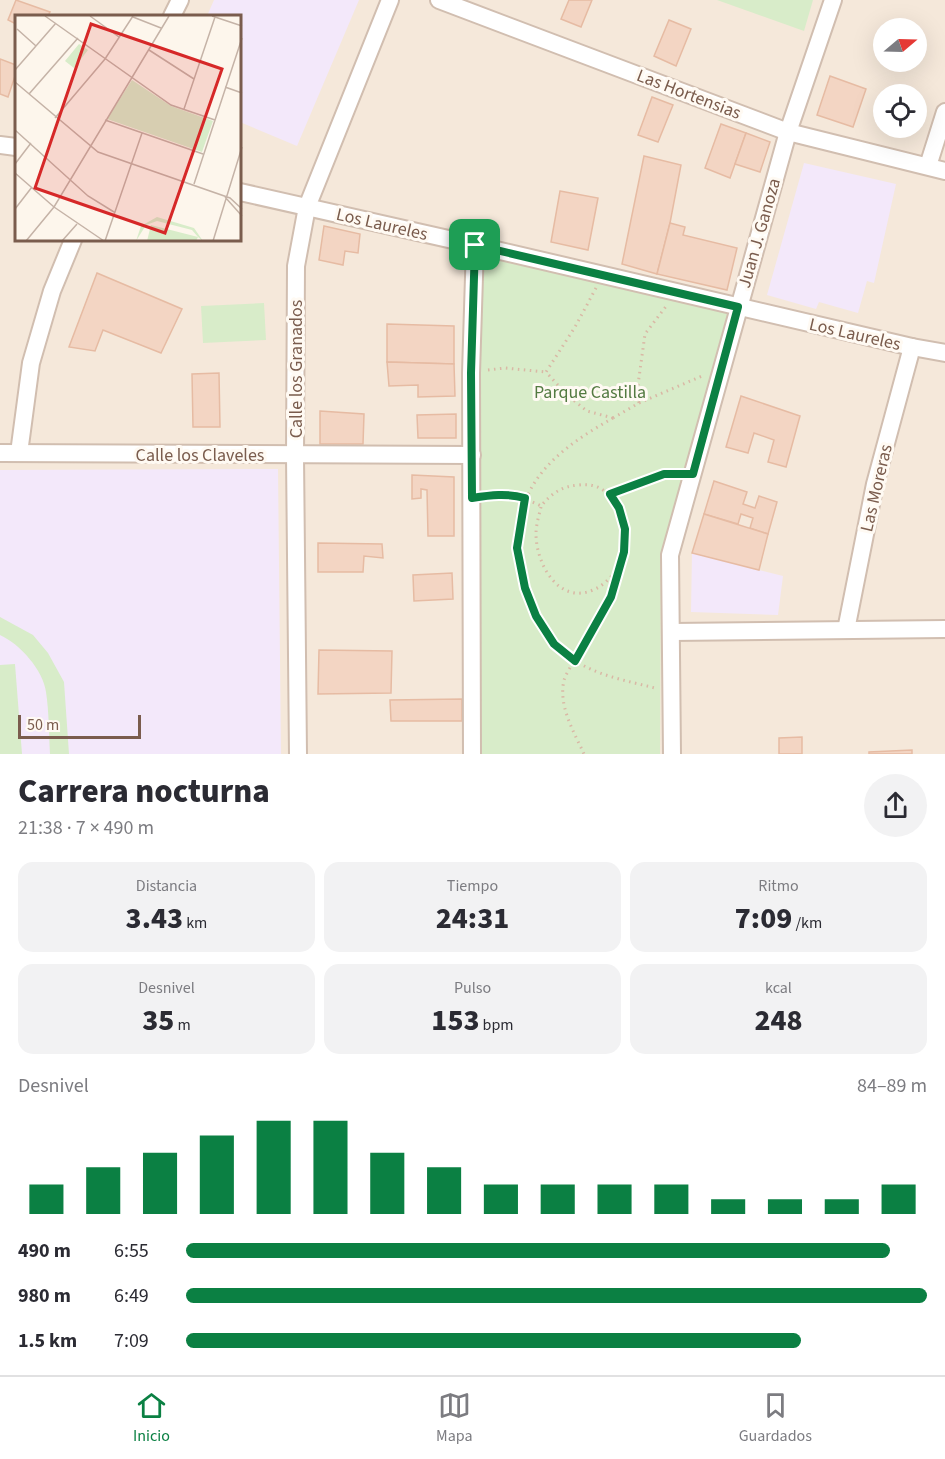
<!DOCTYPE html>
<html lang="es">
<head>
<meta charset="utf-8">
<style>
	:root { --surface:#fff; --page:#f2f2f3; --text:#2b2b33; --muted:#7c7c81; --line:#e1e1e2; --accent:#0b8043 }
	body { margin:0; font-family:"Source Sans 3",sans-serif; background:var(--page); color:var(--text); height:100vh; display:flex; flex-direction:column; font-size:22px; white-space:nowrap }
	* { box-sizing:border-box; margin:0 }
	p { font-size:20px; color:var(--muted) }
	.icon { flex:none; width:33px; height:33px; fill:none; stroke:currentColor; stroke-width:2; stroke-linecap:round; stroke-linejoin:round }
	.map { position:relative; height:754px; overflow:hidden }
	.side { display:flex; flex-direction:column; background:var(--surface); flex:1 }
	.side>* { flex:none }
	.needle { width:39px; rotate:71deg }
	.controls { position:absolute; left:873px; top:18px; display:grid; gap:12px }
	.controls a { display:grid; place-items:center; width:54px; height:54px; border-radius:50%; background:var(--surface); box-shadow:0 6px 24px #0002; font-size:30px }
	.scale { position:absolute; left:18px; bottom:15px; width:123px; box-sizing:border-box; padding-left:6px; border:3px solid #7a5c4d; border-top:0; font-size:16px; line-height:21px; white-space:nowrap; color:#7a5c4d; -webkit-text-stroke:4px #fffaf3; paint-order:stroke }
	.pin { position:absolute; display:grid; place-items:center; width:51px; height:51px; color:#fff; margin:-26px; border-radius:12px; box-shadow:0 3px 9px #0006 }
	.round { display:grid; place-items:center; flex:none; width:63px; height:63px; border-radius:32px; background:var(--page) }
	.head { display:flex; align-items:center; justify-content:space-between; height:102px; padding:0 18px }
	h1 { font-size:33px; font-weight:800; line-height:45px }
	.metrics { display:grid; grid-template-columns:repeat(3,1fr); gap:9px; height:102px; padding:6px 18px }
	.metrics div { display:grid; align-content:center; border-radius:15px; background:var(--page); text-align:center }
	.metrics b { font-size:30px; font-weight:800 }
	.metrics small { font-size:16px; font-weight:400 }
	.metrics p { font-size:16px }
	.chart { height:168px; padding:12px 18px }
	.chart p { display:flex; justify-content:space-between }
	.chart svg { width:100%; height:108px; margin-top:6px; stroke:var(--accent); stroke-width:6 }
	ul { padding:0 18px; list-style:none; font-size:20px }
	li { display:grid; grid-template-columns:96px 72px 1fr; align-items:center; height:45px }
	li i { height:15px; border-radius:8px; background:var(--accent) }
	.menu { display:flex; justify-content:space-around; align-items:center; height:84px; border-top:2px solid var(--line); background:var(--surface); font-size:16px; color:var(--muted) }
	.menu a { display:grid; justify-items:center; gap:3px }
	.menu .current { color:var(--accent) }
	.map>svg:first-child { display:block }
	.residential { fill:#f5e8da; fill-rule:evenodd }
	.education { fill:#f3e8fa }
	.green { fill:#d8ecc9 }
	.building { fill:#f3d5c3; stroke:#e6bba3; stroke-width:1.5 }
	.lines { fill:none; stroke-linecap:round; stroke-linejoin:round }
	.street-casing { stroke:#d1beb0; stroke-width:20 }
	.path { stroke:#d9b8a5; stroke-width:3; stroke-dasharray:1.5 4.5; stroke-linecap:butt }
	.street { stroke:#fff; stroke-width:16 }
	.route-casing { stroke:#fff; stroke-width:12 }
	.route { stroke:#0b8043; stroke-width:8 }
	.labels { text-anchor:middle; stroke-width:6; stroke-linejoin:round; paint-order:stroke }
	.street-label { font-size:18px; fill:#7a5c4d; stroke:#fffaf3 }
	.park-label { font-size:18px; fill:#537a41; stroke:#fffaf3 }
	.inset-road { fill:none; stroke:#c5b3a7; stroke-width:1.5 }
	.view { fill:#d62828; fill-opacity:0.15; stroke:#d62828; stroke-width:3 }
	.inset-edge { fill:none; stroke:#7a5c4d; stroke-width:3 }
</style>
</head>
<body>
<div class="map">
<svg width="945" height="754" viewBox="0 0 945 754">
	<rect width="100%" height="100%" fill="#fdf6ec"/>
	<!-- residential -->
	<path class="residential" d="M0,0H945V754H0ZM16,16H240V240H16ZM884,28H916V62H884ZM884,94H916V128H884Z"/>
	<!-- education -->
	<g class="education">
		<path d="M214,0H359L297,146L240,122V16H207Z"/>
		<path d="M804,163L896,184L874,283L867,281L858,313L819,302L816,309L767,295Z"/>
		<path d="M278,469L281,754H0V470Z"/>
		<path d="M692,553L783,576L778,615L691,612Z"/>
	</g>
	<!-- green -->
	<g class="green">
		<path d="M717,0H813L804,31Z"/>
		<path d="M481,253L728,311L661,556L660,754H479V430Z"/>
		<path d="M264,303L266,340L203,343L201,306Z"/>
		<path d="M0,617L33,635L48,653L64,682L69,754H50C49,734 49,712 46,692C43,670 20,644 0,635Z"/>
		<path d="M15,664L22,754H0V665Z"/>
	</g>
	<!-- building -->
	<g class="building">
		<path d="M16,0L50,12L48,16H16V24L8,20Z"/>
		<path d="M569,0H592L581,27L561,19Z"/>
		<path d="M669,20L691,29L676,66L654,56Z"/>
		<path d="M0,59L16,65V73L8,97L0,94Z"/>
		<path d="M830,76L866,89L853,127L817,115Z"/>
		<path d="M652,97L673,105L658,142L638,135Z"/>
		<path d="M721,124L746,133L730,178L705,168Z"/>
		<path d="M746,133L770,142L760,172L735,164Z"/>
		<path d="M644,156L681,165L670,223L657,274L622,264Z"/>
		<path d="M560,191L598,198L588,250L551,242Z"/>
		<path d="M670,223L685,227L683,235L737,248L727,290L657,274Z"/>
		<path d="M324,226L360,234L358,253L345,251L343,265L319,260Z"/>
		<path d="M97,273L182,309L161,353L103,330L95,351L69,347Z"/>
		<path d="M387,324L454,326V364L387,362Z"/>
		<path d="M387,362L454,364L455,396L418,397V385L389,386Z"/>
		<path d="M219,373L220,427H193L192,374Z"/>
		<path d="M741,396L800,416L786,467L768,462L774,440L754,433L748,453L726,447Z"/>
		<path d="M320,411L364,414L363,444H320Z"/>
		<path d="M456,414V438H418L417,415Z"/>
		<path d="M412,475L454,477V536H428L427,490L421,489V498L412,499Z"/>
		<path d="M714,481L747,492L743,504L755,508L759,496L777,502L768,534L750,528L753,518L741,514L738,524L704,514Z"/>
		<path d="M704,514L768,534L759,570L692,553Z"/>
		<path d="M318,543L382,544L383,558L364,556L363,572H318Z"/>
		<path d="M452,573L453,599L414,601L413,575Z"/>
		<path d="M319,650L392,651L391,693L318,694Z"/>
		<path d="M462,699V721H391L390,700Z"/>
		<path d="M802,737V754H779V738Z"/>
		<path d="M912,750V754H869V752Z"/>
	</g>
	<g class="lines">
		<defs>
			<g id="street">
				<path d="M439,0L788,132L945,171"/>
				<path d="M172,16L180,0"/>
				<path d="M0,145L16,147"/>
				<path d="M928,166L945,112"/>
				<path d="M240,192L475,245L912,347L945,353"/>
				<path d="M0,453L472,455"/>
				<path d="M19,453L31,363L52,291L73,240"/>
				<path d="M846,630L875,484L912,347"/>
				<path d="M672,632L945,629"/>
				<path d="M298,754L295,456L296,266L307,207L390,0"/>
				<path d="M472,754L471,373L475,245"/>
				<path d="M672,754L670,555L788,132L833,0"/>
			</g>
		</defs>
		<!-- street casing -->
		<use href="#street" class="street-casing"/>
		<!-- path -->
		<g class="path">
			<path d="M596,288L575,327L546,372L567,395L587,411L613,418"/>
			<path d="M488,370L505,368L546,372"/>
			<path d="M639,403L637,392L645,334L667,305"/>
			<path d="M613,418C571,442 527,471 520,522C518,531 516,541 517,550C519,560 522,570 524,581C530,612 548,641 574,660C598,676 628,681 655,688"/>
			<path d="M613,418L639,403L702,376"/>
			<path d="M610,494L664,474H677"/>
			<path d="M486,496C508,493 523,497 541,506C552,493 562,486 579,485C596,483 607,490 616,504C640,541 609,604 590,637C583,649 568,668 564,680C558,706 574,732 584,754"/>
			<path d="M541,507C539,515 536,525 536,534C536,563 558,605 593,590C603,586 610,578 618,569"/>
		</g>
		<!-- street -->
		<use href="#street" class="street"/>
	</g>
	<g class="lines">
		<defs>
			<path id="route" d="M475,245L738,307L693,474H664L610,494L619,508L625,529L624,552L611,597L575,661L554,644L536,616L525,588L517,548L525,498C506,493 491,495 472,498L471,373Z"/>
		</defs>
		<!-- route casing -->
		<use href="#route" class="route-casing"/>
		<!-- route -->
		<use href="#route" class="route"/>
	</g>
	<g class="labels">
		<!-- street labels -->
		<g class="street-label">
			<text transform="translate(689 94) rotate(21)" y="6">Las Hortensias</text>
			<text transform="translate(382 224) rotate(13)" y="6">Los Laureles</text>
			<text transform="translate(759 233) rotate(-74)" y="6">Juan J. Ganoza</text>
			<text transform="translate(855 334) rotate(13)" y="6">Los Laureles</text>
			<text transform="translate(296 369) rotate(-90)" y="6">Calle los Granados</text>
			<text x="200" y="461">Calle los Claveles</text>
			<text transform="translate(876 488) rotate(-77)" y="6">Las Moreras</text>
		</g>
		<!-- park labels -->
		<g class="park-label">
			<text x="590" y="398">Parque Castilla</text>
		</g>
	</g>
	<!-- overview -->
	<g transform="translate(15 15)">
		<rect width="226" height="226" fill="#fdf6ec"/>
		<path d="M64,29L73,35L59,53L50,46ZM117,65L156,91L198,106L187,137L92,104ZM142,202L179,213L188,226L183,222L181,226H132L136,210L183,222L177,215L142,206L131,210L121,226L126,211Z" fill="#d8ecc9"/>
		<path class="inset-road" d="M30,1L156,90L200,105M75,1L104,22M197,1L227,11M118,2L146,13M2,14L21,31M134,35L179,64M0,55L41,8M0,67L83,137L215,183L227,194M210,72L227,78M14,79L63,23M169,94L200,2M40,103L90,44L118,1M90,105L188,139M0,115L73,181L99,197M0,149L16,128M0,158L39,192L89,226M179,169L227,23M210,182L227,201M0,194L17,172M11,226L39,192L154,1M47,226L62,209M90,226L127,118M198,226L227,132"/>
		<path class="view" d="M76,9L207,54L150,218L20,173Z"/>
		<rect width="226" height="226" class="inset-edge"/>
	</g>
</svg>
<div class="controls">
<a><svg class="needle" viewBox="-14 -14 28 28"><path d="M0-13l5 13h-10z" fill="#e53935"/><path d="M0 13l5-13h-10z" fill="#7c7c81"/></svg></a>
<a><svg class="icon" aria-label="locate" viewBox="0 0 24 24"><circle cx="12" cy="12" r="6"/><path d="M12 2v4M12 18v4M2 12h4M18 12h4"/></svg></a>
</div>
<div class="scale">50 m</div>
<div class="pin" style="left:475px;top:245px;background:#1e9e55"><svg class="icon" aria-label="arrive" viewBox="0 0 24 24"><path d="M6 21V4h12l-3 4 3 4H6"/></svg></div>
</div>
<section class="side">
<div class="head"><div><h1>Carrera nocturna</h1><p>21:38 · 7 × 490 m</p></div><a class="round"><svg class="icon" aria-label="share" viewBox="0 0 24 24"><path d="M12 15V3M7 8l5-5 5 5M5 13v7h14v-7"/></svg></a></div>
<div class="metrics">
<div><p>Distancia</p><b>3.43<small> km</small></b></div>
<div><p>Tiempo</p><b>24:31</b></div>
<div><p>Ritmo</p><b>7:09<small> /km</small></b></div>
</div>
<div class="metrics">
<div><p>Desnivel</p><b>35<small> m</small></b></div>
<div><p>Pulso</p><b>153<small> bpm</small></b></div>
<div><p>kcal</p><b>248</b></div>
</div>
<div class="chart"><p><span>Desnivel</span>84–89 m</p>
<svg viewBox="0 0 160 44" preserveAspectRatio="none"><path d="M5 44V32M15 44V25M25 44V19M35 44V12M45 44V6M55 44V6M65 44V19M75 44V25M85 44V32M95 44V32M105 44V32M115 44V32M125 44V38M135 44V38M145 44V38M155 44V32"/></svg>
</div>
<ul>
<li><b>490 m</b>6:55<i style="width:95%"></i></li>
<li><b>980 m</b>6:49<i style="width:100%"></i></li>
<li><b>1.5 km</b>7:09<i style="width:83%"></i></li>
</ul>
</section>
<nav class="menu">
<a class="current"><svg class="icon" aria-label="home" viewBox="0 0 24 24"><path d="M3 11l9-7 9 7M6 9v11h12V9"/></svg>Inicio</a>
<a><svg class="icon" aria-label="map" viewBox="0 0 24 24"><path d="M3 6l6-2 6 2 6-2v14l-6 2-6-2-6 2zM9 4v14M15 6v14"/></svg>Mapa</a>
<a><svg class="icon" aria-label="saved" viewBox="0 0 24 24"><path d="M7 4h10v16l-5-4-5 4z"/></svg>Guardados</a>
</nav>
</body>
</html>
